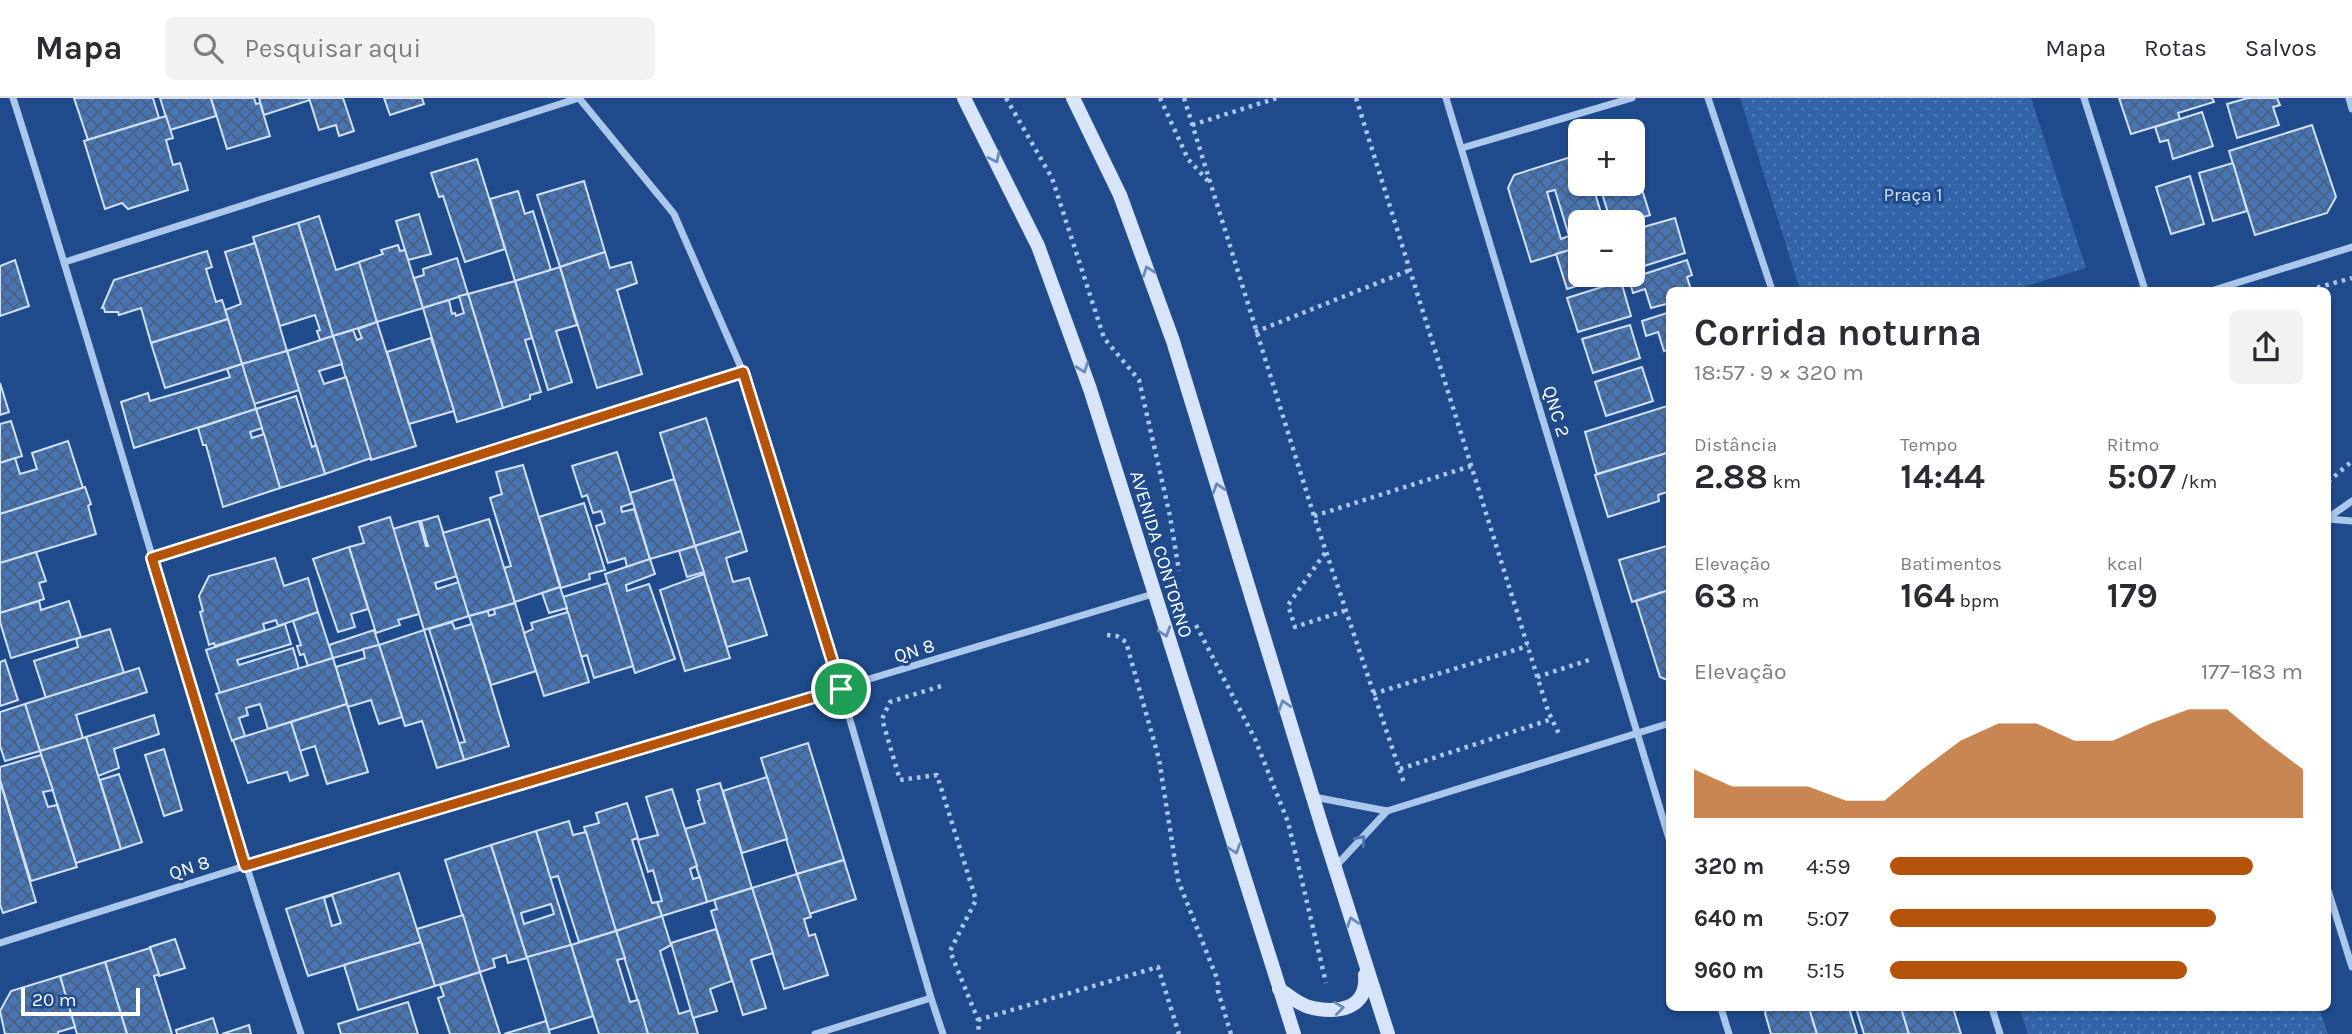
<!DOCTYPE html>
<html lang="pt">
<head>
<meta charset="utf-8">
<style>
	:root { --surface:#fff; --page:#f2f2f3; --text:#2b2b33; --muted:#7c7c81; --line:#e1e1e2; --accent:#b45309 }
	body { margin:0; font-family:Karla,sans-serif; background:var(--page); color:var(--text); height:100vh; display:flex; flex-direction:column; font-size:26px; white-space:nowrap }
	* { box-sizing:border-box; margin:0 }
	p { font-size:23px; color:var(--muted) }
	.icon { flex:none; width:38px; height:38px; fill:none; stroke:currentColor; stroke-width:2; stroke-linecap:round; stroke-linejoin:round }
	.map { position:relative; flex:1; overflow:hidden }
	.panel { position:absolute; left:1666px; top:189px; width:665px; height:724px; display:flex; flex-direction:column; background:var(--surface); border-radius:10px; box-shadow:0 2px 5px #0004 }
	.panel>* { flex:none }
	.fabs { position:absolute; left:1568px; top:21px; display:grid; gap:14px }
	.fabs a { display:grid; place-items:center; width:77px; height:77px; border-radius:10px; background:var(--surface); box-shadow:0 2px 5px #0004; font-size:35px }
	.scale { position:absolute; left:21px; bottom:18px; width:119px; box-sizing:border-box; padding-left:7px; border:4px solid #fff; border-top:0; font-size:19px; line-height:24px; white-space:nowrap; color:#fff; -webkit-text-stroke:5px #1f4b8c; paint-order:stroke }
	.pin { position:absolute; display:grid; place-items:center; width:60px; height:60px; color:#fff; margin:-30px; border:4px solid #fff; border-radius:50%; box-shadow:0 2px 7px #0007 }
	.round { display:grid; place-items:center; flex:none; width:74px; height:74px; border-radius:10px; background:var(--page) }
	.headline { display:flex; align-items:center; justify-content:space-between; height:119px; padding:0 28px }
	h1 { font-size:38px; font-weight:700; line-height:52px }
	.metrics { display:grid; grid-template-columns:repeat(3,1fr); gap:10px; height:119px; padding:7px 28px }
	.metrics div { display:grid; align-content:center }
	.metrics b { font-size:35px; font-weight:700 }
	.metrics small { font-size:19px; font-weight:400 }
	.metrics p { font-size:19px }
	.chart { height:196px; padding:14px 28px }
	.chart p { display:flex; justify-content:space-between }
	.chart svg { width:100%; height:126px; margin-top:7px; fill:var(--accent); opacity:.7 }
	ul { padding:0 28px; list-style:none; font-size:23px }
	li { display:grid; grid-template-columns:112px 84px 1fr; align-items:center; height:52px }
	li i { height:18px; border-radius:9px; background:var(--accent) }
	header { display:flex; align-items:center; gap:42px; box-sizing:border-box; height:98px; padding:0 35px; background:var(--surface); border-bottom:2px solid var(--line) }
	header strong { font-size:33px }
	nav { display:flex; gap:38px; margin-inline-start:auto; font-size:24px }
	.search { width:490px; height:63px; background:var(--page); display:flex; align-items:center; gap:18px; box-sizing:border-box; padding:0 24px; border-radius:10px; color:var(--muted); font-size:26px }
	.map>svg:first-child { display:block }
	.park { fill:url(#park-dots) }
	.building { fill:url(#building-cross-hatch); stroke:#d1e2f9; stroke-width:2; fill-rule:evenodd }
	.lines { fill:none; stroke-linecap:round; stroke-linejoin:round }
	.path { stroke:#acc7ec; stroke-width:4.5; stroke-dasharray:3.5 5; stroke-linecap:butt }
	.minor { stroke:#acc7ec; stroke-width:7 }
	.secondary { stroke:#d8e5f9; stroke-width:14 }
	.oneway { stroke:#6989b8 }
	.oneway2 { stroke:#5076ae }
	.route-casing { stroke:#fff; stroke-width:14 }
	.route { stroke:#b45309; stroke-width:9 }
	.labels { text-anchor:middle; stroke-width:6; stroke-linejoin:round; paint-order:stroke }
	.park-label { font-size:19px; fill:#d1e2f9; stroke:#1f4b8c }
	.street-label { font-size:19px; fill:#fff; stroke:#1f4b8c }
</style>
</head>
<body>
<header>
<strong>Mapa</strong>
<div class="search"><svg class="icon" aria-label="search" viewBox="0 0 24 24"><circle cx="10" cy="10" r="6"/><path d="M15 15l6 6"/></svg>Pesquisar aqui</div>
<nav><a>Mapa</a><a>Rotas</a><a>Salvos</a></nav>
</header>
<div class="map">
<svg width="2352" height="936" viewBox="0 0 2352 936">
	<defs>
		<pattern id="park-dots" width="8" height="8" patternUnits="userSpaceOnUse" patternTransform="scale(1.75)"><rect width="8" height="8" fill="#3264a9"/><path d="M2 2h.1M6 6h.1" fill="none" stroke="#517bb6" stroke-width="1.8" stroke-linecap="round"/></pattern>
		<pattern id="building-cross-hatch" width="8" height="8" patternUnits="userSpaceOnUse" patternTransform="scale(1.75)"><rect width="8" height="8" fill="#4775b4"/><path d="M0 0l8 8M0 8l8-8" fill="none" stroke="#4a6080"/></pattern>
	</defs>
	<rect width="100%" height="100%" fill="#1f4b8c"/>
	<!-- park -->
	<g class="park">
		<path d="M1740,0H2031L2086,170L2012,192H1800Z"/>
		<path d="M2019,910H2319L2328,936H2028Z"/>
	</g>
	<!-- building -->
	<g class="building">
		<path d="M74,0H153L159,20L88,42Z"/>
		<path d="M160,0H211L216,18L170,32Z"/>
		<path d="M211,0H254L256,6L260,5L270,38L227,51Z"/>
		<path d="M259,0H309L310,2L264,17Z"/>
		<path d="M309,0H343L354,33L339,38L336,27L319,32Z"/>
		<path d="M384,0H422L424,6L390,17Z"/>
		<path d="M2119,0H2212L2214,4L2178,15L2180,21L2131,36Z"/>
		<path d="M2248,0H2277L2280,7L2273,9L2279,27L2237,40L2227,6Z"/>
		<path d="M2202,14L2213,48L2173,61L2168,42L2160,44L2155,29Z"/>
		<path d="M166,18L173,40L166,42L173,67L180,65L188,92L128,111L122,105L105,111L84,43Z"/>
		<path d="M2312,27L2336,99L2327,115L2255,137L2229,53Z"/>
		<path d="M1580,56V86H1592L1604,124H1580V149L1531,164L1508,90L1514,77ZM1555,92L1569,138L1561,141L1547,94Z"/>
		<path d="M477,61L505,151L465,164L443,98L439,99L431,75Z"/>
		<path d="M2233,65L2247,113L2213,123L2199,75Z"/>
		<path d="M1633,69H1635L1650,117L1626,124H1611L1599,86H1633Z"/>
		<path d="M2190,78L2204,126L2171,136L2156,89Z"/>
		<path d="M584,83L605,154L560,169L537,97Z"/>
		<path d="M518,93L525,116L533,113L551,172L515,183L490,101Z"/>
		<path d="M419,116L431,156L408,162L396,123Z"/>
		<path d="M319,118L336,172L360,164L377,224L333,238L298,125Z"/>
		<path d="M1675,120L1685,155L1638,170L1633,154V132Z"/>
		<path d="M298,125L333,238L320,242L317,233L320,232L315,217L280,228L253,139Z"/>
		<path d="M255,145L287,253L242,266L225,212L241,206L225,154Z"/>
		<path d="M398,147L400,153L405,152L423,210L377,224L359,164L383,156L381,152Z"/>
		<path d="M1580,149V177H1612L1567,191L1556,156Z"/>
		<path d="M207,153L212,169L206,171L216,204L222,202L228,221L151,245L141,210L119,217L118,214H105L104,210H102L114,182Z"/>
		<path d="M605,154L610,170L631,164L637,185L617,192L642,276L597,290L560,169Z"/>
		<path d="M457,160L468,196L423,210L414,180L424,177L423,171Z"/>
		<path d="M15,162L29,208L0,218V168Z"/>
		<path d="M1687,162L1692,177L1687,179L1691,192H1670V205L1651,210L1645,191L1633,195L1629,181Z"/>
		<path d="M560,169L577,227L556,233L572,284L548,292L515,183Z"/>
		<path d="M515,183L532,240L525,242L541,294L530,297V301L503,310L468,196Z"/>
		<path d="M1621,183L1631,218L1578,234L1567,200Z"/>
		<path d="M468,196L503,310L457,324L423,210L449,202L452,216L455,215L456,218L464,215L459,198Z"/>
		<path d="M1670,214V251L1664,253L1658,234L1646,238L1642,223Z"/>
		<path d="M228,221L242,266L165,290L151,245Z"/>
		<path d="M377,224L416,348L371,362L333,238L353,232L357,242L362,240L358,231Z"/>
		<path d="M1630,227L1640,260L1593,275L1582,241Z"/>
		<path d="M333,238L342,266L319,273L324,286L346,279L371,360L325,376L287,253Z"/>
		<path d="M431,240L454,313L409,326L387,254Z"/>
		<path d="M287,253L299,292L254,306L242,266Z"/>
		<path d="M242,266L256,311L134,350L121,304L148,295L150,303L188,292L230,279L227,271Z"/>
		<path d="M1642,269L1653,303L1606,318L1595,284Z"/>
		<path d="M0,285L9,314L0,317Z"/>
		<path d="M296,298L312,349L316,347L325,376L280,390L256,311Z"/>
		<path d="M1670,307V354L1597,376L1585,334Z"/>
		<path d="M256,311L262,330L250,334L252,340L264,336L280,390L223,409L206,347H203L198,330Z"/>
		<path d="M706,320L741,433L695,448L660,335Z"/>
		<path d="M11,323L22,358L0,365V326Z"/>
		<path d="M68,343L83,390L0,416V365L15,360L20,376L37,371L32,355Z"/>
		<path d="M617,354L633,405L621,409L622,414L634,411L650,461L627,469L625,460L608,465L596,428L605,425L601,413L593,415L587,397L582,399L572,368Z"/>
		<path d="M1670,354V393L1658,397L1659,403L1608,419L1595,377Z"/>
		<path d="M523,367L560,489L515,504L504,470L511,468L490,400L502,396L496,374Z"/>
		<path d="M674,381L695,448L650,461L630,395Z"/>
		<path d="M85,389L91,406L88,408L96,436L0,465V416Z"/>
		<path d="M584,405L605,472L589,476L590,481L561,490L539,419Z"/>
		<path d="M438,418L457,478L435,485L437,491L459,484L469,518L424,532L393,431L419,423L426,448H428L421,423Z"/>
		<path d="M390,419L419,516L398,522L400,527L376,535L349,449L364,445L359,429Z"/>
		<path d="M489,421L515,505L469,518L443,435Z"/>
		<path d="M741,433L747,453L726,460L733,484L749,480L767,537L727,549L695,448Z"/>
		<path d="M1670,447V485L1667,486L1669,492L1632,504L1619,462Z"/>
		<path d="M695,448L704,474L687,479L679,453Z"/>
		<path d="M349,449L368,511L351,516L355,529L338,534L313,461Z"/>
		<path d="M36,454L46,483L39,485L44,501L0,515V465Z"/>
		<path d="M275,460L284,488L308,480L318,514L278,528L276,522L263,526L265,532L215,548L214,545L209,547L200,514L203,513L199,498L209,478Z"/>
		<path d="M650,461L655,476L626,487L627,493L649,486L675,561L635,575L605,476Z"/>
		<path d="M704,476L730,560L685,573L660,492Z"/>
		<path d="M608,485L633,568L594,580L587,557L581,559L563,499Z"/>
		<path d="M560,489L567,510L549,515L542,495Z"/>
		<path d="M1669,492H1670V583L1660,579L1636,503Z"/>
		<path d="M39,503L41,512L69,503L81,539L11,560L0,524V515Z"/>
		<path d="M515,505L536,573L491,587L469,518L488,513L489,518L495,516L494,511Z"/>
		<path d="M318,514L333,560L308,568L304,556L300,557L297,548L301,547L293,523Z"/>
		<path d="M568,514L589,584L544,598L524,535L533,531L531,525Z"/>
		<path d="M452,524L455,531L472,526L509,648L464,662L459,645L465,644L429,531Z"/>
		<path d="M285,526L291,546L237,562L239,567L293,550L299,571L220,595L206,552Z"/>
		<path d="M110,531L124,575L46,600L34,563L78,549L76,541Z"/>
		<path d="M374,532L379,547L333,560L329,547Z"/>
		<path d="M424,532L464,662L437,670L422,623L405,628L379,547Z"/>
		<path d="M379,547L402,619L379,626L371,602L348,609L336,569L365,560L363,551Z"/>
		<path d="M333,560L347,606L268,631L260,606L246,610L248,617L239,620L245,638L232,643L216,596Z"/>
		<path d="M5,562L18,602L0,608V564Z"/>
		<path d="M139,570L147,594L76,617L83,640L40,653L25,606Z"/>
		<path d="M25,606L40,653L5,663L0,648V614Z"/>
		<path d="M347,606L368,674L327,686L315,648L300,653L291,624Z"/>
		<path d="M154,617L159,636L114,651L119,670L98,678L86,639Z"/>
		<path d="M291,624L308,677L290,683L287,674L248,685L233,642Z"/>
		<path d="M86,639L121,751L76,765L40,653Z"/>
		<path d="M808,645L844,762L797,776L761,660Z"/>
		<path d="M164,651L182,712L164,718L145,657Z"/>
		<path d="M41,657L53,692L43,694L48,709L57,707L77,769L31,783L0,682V669Z"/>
		<path d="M119,676L142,744L121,751L100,682Z"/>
		<path d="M767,679L787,741L742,755L723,693Z"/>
		<path d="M0,683L36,804L3,815L0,807Z"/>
		<path d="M720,685L752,790L707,804L685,731L705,725L698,703L700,702L697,692Z"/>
		<path d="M672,691L697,768L690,771L693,781L700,779L707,804L662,818L657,804L662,803L653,772L648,774L638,742L658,737L646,699Z"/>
		<path d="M627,705L638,740L632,742L652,805L657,804L662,818L616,833L584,729L599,725L596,715Z"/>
		<path d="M569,723L573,737L586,734L616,833L579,844L558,778L550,780L536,733Z"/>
		<path d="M536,733L571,847L527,860L491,747ZM551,806L554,816L524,826L521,815Z"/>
		<path d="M491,747L527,860L508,865L506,857L493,861L495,869L480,874L445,762Z"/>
		<path d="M844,762L856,801L809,816L797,776Z"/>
		<path d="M399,775L421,844L308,878L286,811ZM332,797L341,825L332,828L324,800Z"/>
		<path d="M797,776L811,819L804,821L809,838L815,836L828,877L784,891L752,790Z"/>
		<path d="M752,790L773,855L751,862L766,910L743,917L711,813L717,811L714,802Z"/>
		<path d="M463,817L480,874L435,888L417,831Z"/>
		<path d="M662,818L671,847L660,853L679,916L691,912L698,936H648L616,833Z"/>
		<path d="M716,831L732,883L710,891L717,913L693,920L671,845Z"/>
		<path d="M616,833L625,860L617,862L630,904L638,902L648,936H599L571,847Z"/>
		<path d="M175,841L185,870L159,878L150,849Z"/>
		<path d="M421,844L435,888L358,912L344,867Z"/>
		<path d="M571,847L593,918L549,932L527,859Z"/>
		<path d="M150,850L159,876L154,878L172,936H127L105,864Z"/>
		<path d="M105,864L127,936H77L60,878Z"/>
		<path d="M480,874L500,936H450L438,900L444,898L440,887Z"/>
		<path d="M60,878L75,929L58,934V936H5L0,913L11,893Z"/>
		<path d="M408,904L418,936H341L338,926Z"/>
		<path d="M1767,910H1809L1817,936H1771L1765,915Z"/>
		<path d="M1809,910H1849L1857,936H1817Z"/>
		<path d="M1856,910H1901L1909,936H1864Z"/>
		<path d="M1901,910H1953L1961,936H1909Z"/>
		<path d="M213,920L218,936H177L176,932Z"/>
		<path d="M546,923L550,936H504Z"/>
		<path d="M249,927L251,936H222Z"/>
	</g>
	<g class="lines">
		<!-- path -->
		<g class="path">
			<path d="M1006,0L1052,80L1104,240L1139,282L1170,418L1179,473"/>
			<path d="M1160,0L1188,61L1208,83"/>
			<path d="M1184,0L1314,418L1404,685"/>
			<path d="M1356,0L1548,613L1559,636"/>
			<path d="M1192,27L1277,0"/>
			<path d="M2309,192L2352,180"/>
			<path d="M1255,234L1410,172"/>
			<path d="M2328,384L2352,363"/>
			<path d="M1314,418L1471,368"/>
			<path d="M1325,455L1288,507L1295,529L1344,513"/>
			<path d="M1196,527L1255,641L1288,724L1326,885"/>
			<path d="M1107,537L1117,538L1126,544L1159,661L1178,782L1218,883V893L1231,936"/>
			<path d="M1537,579L1589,562"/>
			<path d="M941,588L890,604L882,621L900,682L937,677L976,802L950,853L978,922L979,936"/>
			<path d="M1373,596L1528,548"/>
			<path d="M1400,671L1552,621"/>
			<path d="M978,922L1158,869L1179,936"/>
		</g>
		<!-- minor -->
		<g class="minor">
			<path d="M13,0C112,311 197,626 301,936"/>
			<path d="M579,0L674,116L743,274L841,591L931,900L943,936"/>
			<path d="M1446,0L1670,744"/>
			<path d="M1708,0L1772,192"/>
			<path d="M2084,0L2145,192"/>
			<path d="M2349,0L2352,11"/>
			<path d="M1462,50L1632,0"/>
			<path d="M65,164L579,0"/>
			<path d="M2214,192L2352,149"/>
			<path d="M2328,420L2352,403"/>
			<path d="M2328,421L2352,423"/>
			<path d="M152,460L743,274"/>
			<path d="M1314,699L1387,713L1670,625"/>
			<path d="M1335,769L1387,713"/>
			<path d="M2328,792L2352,869"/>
			<path d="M0,845L245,768L1153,496"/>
			<path d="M1721,910L1729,936"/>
			<path d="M1992,910L2000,936"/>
			<path d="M815,936L931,900"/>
		</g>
		<!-- secondary -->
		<g class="secondary">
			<path d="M964,0L1038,148L1090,291L1294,936"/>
			<path d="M1073,0L1120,97L1173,243L1323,732L1388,936"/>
			<path d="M1279,891C1288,897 1298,906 1309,909C1336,916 1368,912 1365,877"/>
		</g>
	</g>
	<!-- one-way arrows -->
	<defs><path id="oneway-chevron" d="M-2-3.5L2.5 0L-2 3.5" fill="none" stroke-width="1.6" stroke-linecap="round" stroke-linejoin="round" transform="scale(1.75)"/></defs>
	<g class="oneway">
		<use href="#oneway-chevron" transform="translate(995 60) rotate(64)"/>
		<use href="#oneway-chevron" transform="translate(1148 173) rotate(-110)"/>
		<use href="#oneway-chevron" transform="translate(1083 270) rotate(70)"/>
		<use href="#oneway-chevron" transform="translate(1218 390) rotate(-107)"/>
		<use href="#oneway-chevron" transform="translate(1165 534) rotate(72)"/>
		<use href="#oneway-chevron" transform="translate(1284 607) rotate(-107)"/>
		<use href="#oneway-chevron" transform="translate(1235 751) rotate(72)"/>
		<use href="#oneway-chevron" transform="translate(1352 824) rotate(-108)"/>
		<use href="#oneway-chevron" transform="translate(1339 910) rotate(-7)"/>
	</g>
	<use class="oneway2" href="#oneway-chevron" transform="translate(1361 742) rotate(-48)"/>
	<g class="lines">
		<defs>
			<path id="route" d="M743,274L841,591L245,768L152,460Z"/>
		</defs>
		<!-- route casing -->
		<use href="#route" class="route-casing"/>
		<!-- route -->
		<use href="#route" class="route"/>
	</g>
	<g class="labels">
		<!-- park labels -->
		<g class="park-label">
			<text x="1913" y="103">Praça 1</text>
		</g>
		<!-- street labels -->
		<g class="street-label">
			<text transform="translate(1557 313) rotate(73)" y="7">QNC 2</text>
			<text transform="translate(1162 456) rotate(73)" y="7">AVENIDA CONTORNO</text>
			<text transform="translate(914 552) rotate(-17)" y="7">QN 8</text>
			<text transform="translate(189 769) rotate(-18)" y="7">QN 8</text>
		</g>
	</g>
</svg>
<div class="fabs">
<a>+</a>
<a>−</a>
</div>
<div class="scale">20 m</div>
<div class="pin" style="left:841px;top:591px;background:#1e9e55"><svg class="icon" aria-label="arrive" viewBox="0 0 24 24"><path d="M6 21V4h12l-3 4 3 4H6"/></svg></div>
<section class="panel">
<div class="headline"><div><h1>Corrida noturna</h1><p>18:57 · 9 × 320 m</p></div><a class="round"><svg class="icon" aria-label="share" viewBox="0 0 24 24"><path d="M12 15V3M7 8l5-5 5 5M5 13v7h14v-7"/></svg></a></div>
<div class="metrics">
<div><p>Distância</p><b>2.88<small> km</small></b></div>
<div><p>Tempo</p><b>14:44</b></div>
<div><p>Ritmo</p><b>5:07<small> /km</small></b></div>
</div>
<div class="metrics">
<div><p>Elevação</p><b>63<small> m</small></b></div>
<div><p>Batimentos</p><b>164<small> bpm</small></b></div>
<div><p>kcal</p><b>179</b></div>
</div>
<div class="chart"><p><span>Elevação</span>177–183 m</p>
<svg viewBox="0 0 160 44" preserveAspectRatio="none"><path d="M0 44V27L10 33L20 33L30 33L40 38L50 38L60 27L70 17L80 11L90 11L100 17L110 17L120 11L130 6L140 6L150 17L160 27V44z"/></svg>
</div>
<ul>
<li><b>320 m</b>4:59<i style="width:88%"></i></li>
<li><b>640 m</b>5:07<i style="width:79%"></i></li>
<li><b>960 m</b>5:15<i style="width:72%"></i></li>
</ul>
</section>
</div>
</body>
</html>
